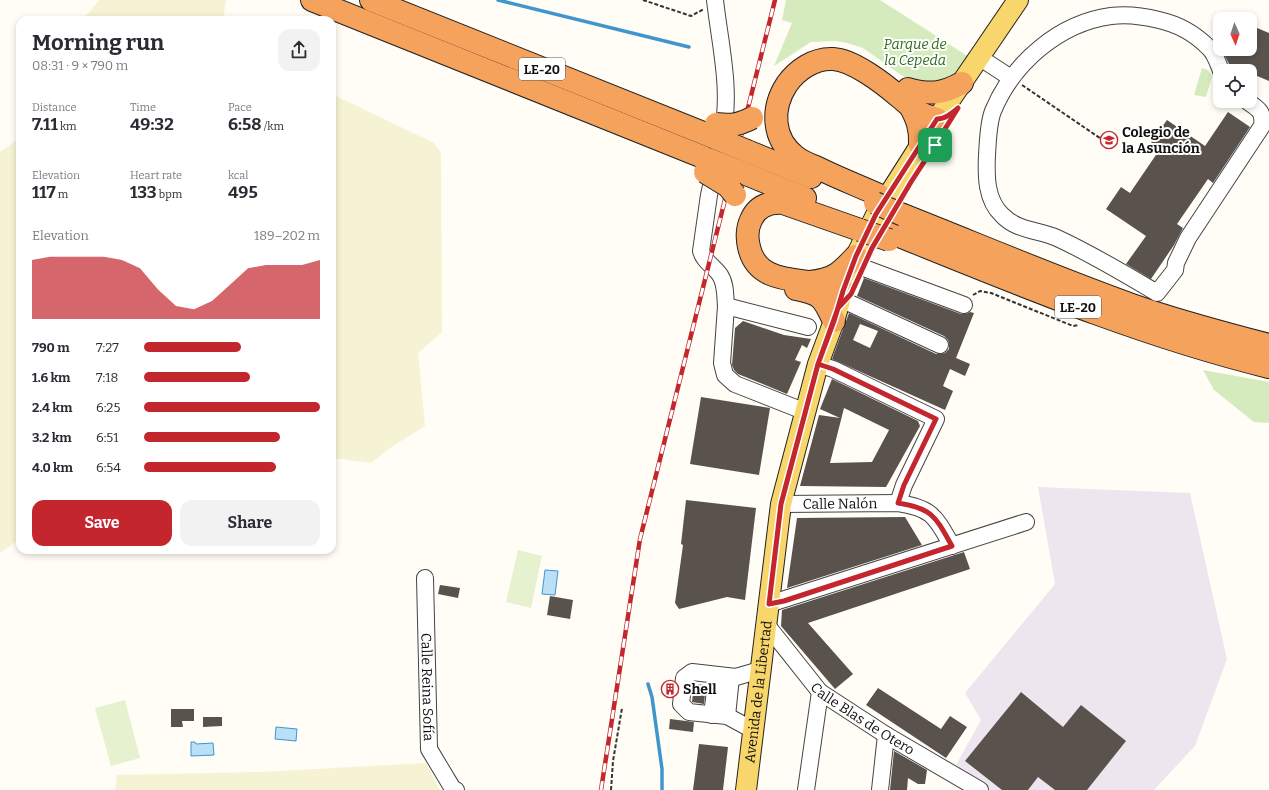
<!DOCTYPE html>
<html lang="en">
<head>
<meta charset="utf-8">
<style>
	:root { --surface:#fff; --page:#f2f2f3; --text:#2b2b33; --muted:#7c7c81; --accent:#c4262e }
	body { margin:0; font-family:Bitter,serif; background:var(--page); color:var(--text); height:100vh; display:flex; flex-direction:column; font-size:15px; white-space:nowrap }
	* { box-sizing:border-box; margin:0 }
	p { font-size:13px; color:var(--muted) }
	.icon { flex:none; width:22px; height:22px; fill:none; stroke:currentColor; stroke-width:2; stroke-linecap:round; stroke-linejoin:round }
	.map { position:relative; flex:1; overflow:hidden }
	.side { position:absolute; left:16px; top:16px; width:320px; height:538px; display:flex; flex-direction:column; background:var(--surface); border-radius:12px; box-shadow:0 2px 6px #0003 }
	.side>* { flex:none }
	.needle { width:26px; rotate:177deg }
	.tools { position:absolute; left:1213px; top:12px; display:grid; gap:8px }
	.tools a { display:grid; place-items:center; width:44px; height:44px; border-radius:8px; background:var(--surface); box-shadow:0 2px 6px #0003; font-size:20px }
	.pin { position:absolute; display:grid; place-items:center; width:34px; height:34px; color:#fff; margin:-17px; border-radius:8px; box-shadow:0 2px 6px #0006 }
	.round { display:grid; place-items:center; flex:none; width:42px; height:42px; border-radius:12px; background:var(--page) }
	.summary { display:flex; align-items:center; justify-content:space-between; height:68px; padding:0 16px }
	h1 { font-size:22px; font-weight:700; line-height:30px }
	.metrics { display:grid; grid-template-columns:repeat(3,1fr); gap:6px; height:68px; padding:4px 16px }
	.metrics div { display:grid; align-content:center }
	.metrics b { font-size:17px; font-weight:700 }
	.metrics small { font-size:11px; font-weight:400 }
	.metrics p { font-size:11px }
	.chart { height:112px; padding:8px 16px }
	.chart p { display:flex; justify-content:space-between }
	.chart svg { width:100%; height:72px; margin-top:4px; fill:var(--accent); opacity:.7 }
	.cta { display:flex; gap:8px; margin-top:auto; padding:8px 16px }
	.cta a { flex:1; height:46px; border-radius:12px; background:var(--accent); color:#fff; font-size:16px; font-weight:700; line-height:46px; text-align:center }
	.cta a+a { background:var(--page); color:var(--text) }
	ul { padding:0 16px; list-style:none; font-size:13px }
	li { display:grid; grid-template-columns:64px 48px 1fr; align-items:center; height:30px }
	li i { height:10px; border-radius:5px; background:var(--accent) }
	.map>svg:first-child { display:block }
	.industrial { fill:#eee6ef }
	.farmland { fill:#f6f3d4 }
	.green { fill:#d5ebbd }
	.pitch { fill:#e6f2cf }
	.water { fill:#b9e0f7; stroke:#3f96cf }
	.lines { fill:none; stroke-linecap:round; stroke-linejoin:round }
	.stream { stroke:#3f96cf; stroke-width:3.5 }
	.building { fill:#5a524d; fill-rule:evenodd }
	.minor-casing { stroke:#444; stroke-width:18 }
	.major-casing { stroke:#222; stroke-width:22 }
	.highway-casing { stroke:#222; stroke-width:24 }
	.path { stroke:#333; stroke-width:2; stroke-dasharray:4 2; stroke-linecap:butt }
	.minor { stroke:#fff; stroke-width:16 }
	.major { stroke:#f9d66b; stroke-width:20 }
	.highway { stroke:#f5a25d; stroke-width:22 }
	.rail-casing { stroke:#c4262e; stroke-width:4.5 }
	.rail { stroke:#fff; stroke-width:3; stroke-dasharray:9; stroke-linecap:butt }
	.highway-bridge-casing { stroke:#222; stroke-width:24; stroke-linecap:butt }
	.highway-bridge { stroke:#f5a25d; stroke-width:22 }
	.route-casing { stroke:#fff; stroke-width:8 }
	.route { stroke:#c4262e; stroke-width:5 }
	.labels { text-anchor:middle; stroke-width:4; stroke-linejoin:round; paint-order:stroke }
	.shield { fill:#fff; stroke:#585858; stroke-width:1 }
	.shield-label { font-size:13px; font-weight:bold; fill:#111 }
	.park-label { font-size:14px; font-style:italic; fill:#2f6b1f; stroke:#fff }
	.poi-label { font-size:14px; font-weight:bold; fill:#111; stroke:#fff; text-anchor:start }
	.street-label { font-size:14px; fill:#111; stroke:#fff }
</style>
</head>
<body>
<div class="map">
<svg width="1269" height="790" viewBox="0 0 1269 790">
	<rect width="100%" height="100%" fill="#fffdf5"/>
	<!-- industrial -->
	<path class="industrial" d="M1038,487L1190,493L1227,659L1195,746L1154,790H989L956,765L981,720L965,693L1055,584Z"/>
	<!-- farmland -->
	<g class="farmland">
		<path d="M99,0H226L223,20H83Z"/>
		<path d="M332,94L434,143L441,153L442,332L418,353L425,426L390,448L371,463L332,458Z"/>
		<path d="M20,138V539L0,553V152Z"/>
		<path d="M426,763L440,790H115L117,775L260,772Z"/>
	</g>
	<!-- green -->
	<g class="green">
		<path d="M786,0H880L969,57L958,75L923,85L904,77L863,48L847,43L836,41L811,42L774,66L792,23L782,20Z"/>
		<path d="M1202,68L1208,70L1212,76L1206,97L1194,95Z"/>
		<path d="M1203,370L1269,382V423L1254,422L1214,390Z"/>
	</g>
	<!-- pitch -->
	<g class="pitch">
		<path d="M518,550L542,556L531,608L506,602Z"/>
		<path d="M125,700L140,758L111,766L95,708Z"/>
	</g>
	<!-- water -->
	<g class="water">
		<path d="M545,570L558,571L555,595L542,594Z"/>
		<path d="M276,727L297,729L296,741L275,739Z"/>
		<path d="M191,742H195L196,744L213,743L214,755L191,756Z"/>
	</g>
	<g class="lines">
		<!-- stream -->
		<g class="stream">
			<path d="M498,0L689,47"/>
			<path d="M648,684L652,697L662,769V790"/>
		</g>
	</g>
	<!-- building -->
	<g class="building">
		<path d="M1250,25L1269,33V81L1250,73V71H1245L1229,64L1222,50L1250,49Z"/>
		<path d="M1228,112L1250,127L1213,183L1208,179L1177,224L1183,228L1174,245L1151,279L1126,264L1146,236L1106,209L1121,187L1130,193L1160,149L1151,142L1167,120L1205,146Z"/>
		<path d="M864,278L961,314H966L970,312L974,313L956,358L970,364L965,376L950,369L943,386L953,391L945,410L832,359L849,313L936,354H940L945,353L949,349V345L948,340L944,336L857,296ZM860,324L878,331L870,348L853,340Z"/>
		<path d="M743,321L784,335L811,339L807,348L802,345L795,360L801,362L787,394L738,374L734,370L732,365L735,328Z"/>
		<path d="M832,379L918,421L920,426L886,487L800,486L819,415L840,418L820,409ZM844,408L889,430L872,462L830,463Z"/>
		<path d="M701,397L770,408L759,475L690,464Z"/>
		<path d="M686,500L756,508L745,600L727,597L679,609L675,603L683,545L681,544Z"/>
		<path d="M905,517L922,545L787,588L797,518Z"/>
		<path d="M964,552L970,569L808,623L853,674L835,689L781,626L782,610Z"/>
		<path d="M440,585L460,588L458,598L438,594Z"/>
		<path d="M550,596L573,600L570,619L547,615Z"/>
		<path d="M694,684L706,685L704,704L692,702Z"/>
		<path d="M878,688L941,729L950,716L967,727L946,758L866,705Z"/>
		<path d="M1021,692L1063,727L1081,705L1126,741L1087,790H1055L1038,777L1028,790H1002L965,761Z"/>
		<path d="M171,709H194V721H182L183,727H171Z"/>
		<path d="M203,717H222V726L203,727Z"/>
		<path d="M670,719L694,722L693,732L669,729Z"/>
		<path d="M699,744L728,747L723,790H693Z"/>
		<path d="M894,751L927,770L925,784H918L908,778L907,790H890Z"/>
	</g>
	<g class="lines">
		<defs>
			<g id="minor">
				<path d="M715,0C720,45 732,91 722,135"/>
				<path d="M988,63L1011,78"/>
				<path d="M1221,71C1218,63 1215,53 1208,47C1195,34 1177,24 1159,20C1143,16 1126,14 1111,16C1059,23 1013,63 993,111C988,124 988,141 987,155C986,176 986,200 1002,215C1017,231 1039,230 1057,238C1092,254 1125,274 1157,293L1175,270L1176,263L1188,238L1262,126C1264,111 1258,109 1247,101"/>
				<path d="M715,168L709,195L701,251C704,262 714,266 720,275C726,284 725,296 726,306"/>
				<path d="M864,268L964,305"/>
				<path d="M845,301L940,345"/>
				<path d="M818,364L833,369L936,419L904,485L898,503"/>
				<path d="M806,412L735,384L725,375L722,363L726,306L808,327"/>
				<path id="s1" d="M781,504L898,503C933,508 936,518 952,546"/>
				<path id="s2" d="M425,578L429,749L453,789L456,790"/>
				<path d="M769,604L1026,522"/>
				<path id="s3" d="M766,624L820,692L886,735L980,790"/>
				<path d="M712,715L717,675"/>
				<path d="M727,716L731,677"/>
				<path d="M753,730L727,716L689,712L681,704L684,678L692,672L736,677L760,670"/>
				<path d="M806,790L820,692"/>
				<path d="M880,790L886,735"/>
			</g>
			<g id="major">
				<path id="s4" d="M746,790L781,504L818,364L834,321L843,291L856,256L876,215L937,119L1018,0"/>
			</g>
			<g id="highway">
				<path d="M312,0L708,159"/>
				<path d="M371,0L713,137"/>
				<path d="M908,89C930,95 942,94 962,83"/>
				<path d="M909,104C917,118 921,129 920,145"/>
				<path d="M747,151L811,177"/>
				<path d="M741,172L805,198"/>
				<path d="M879,195C859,186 838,178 818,168C811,165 802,162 796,157C772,139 771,108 787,84C797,70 814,58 833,59C853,60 883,83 898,96C905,101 910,107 917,111C923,115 930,117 937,119"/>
				<path d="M903,215C979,245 1054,277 1132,305C1177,321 1223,333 1269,345"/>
				<path d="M892,233C1016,283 1139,335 1269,367"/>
				<path d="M810,282C835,279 840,273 856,256"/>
				<path d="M796,289C822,294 823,298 834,321"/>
				<path d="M843,291C837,289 831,286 825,285C797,278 757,284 749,247C747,239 747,228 751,220C757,206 769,202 783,203L860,230"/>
			</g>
		</defs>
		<!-- minor casing -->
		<use href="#minor" class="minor-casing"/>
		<!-- major casing -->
		<use href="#major" class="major-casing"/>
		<!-- highway casing -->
		<use href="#highway" class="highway-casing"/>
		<!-- path -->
		<g class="path">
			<path d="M643,0L691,16L704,9"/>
			<path d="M1022,85L1113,147"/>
			<path d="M973,295L980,291L991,293L1073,326L1079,325"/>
			<path d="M611,790L613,761L622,708"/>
		</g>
		<!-- minor -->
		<use href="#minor" class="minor"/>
		<!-- major -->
		<use href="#major" class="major"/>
		<!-- highway -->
		<use href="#highway" class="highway"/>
		<defs>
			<path id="rail" d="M601,790L640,539L775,0"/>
		</defs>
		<!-- rail casing -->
		<use href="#rail" class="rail-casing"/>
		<!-- rail -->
		<use href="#rail" class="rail"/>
		<defs>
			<g id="highway-bridge">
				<path d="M716,124C731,126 738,125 752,118"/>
				<path d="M713,137L747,151"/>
				<path d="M708,159L741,172"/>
				<path d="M705,172L728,186L735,195"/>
				<path d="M875,203L903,215"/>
				<path d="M860,230L889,240"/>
			</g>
		</defs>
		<!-- highway-bridge casing -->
		<use href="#highway-bridge" class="highway-bridge-casing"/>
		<!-- highway-bridge -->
		<use href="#highway-bridge" class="highway-bridge"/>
	</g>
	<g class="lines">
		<defs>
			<path id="route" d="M935,145L911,182L872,248L851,294L838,308L818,364L781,504L769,604L784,601L952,546C936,518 933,508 898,503L904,485L936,419L833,369L818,364L834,321L843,291L856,256L876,214L937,119C945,119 952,113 958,108L935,145"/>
		</defs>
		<!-- route casing -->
		<use href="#route" class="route-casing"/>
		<!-- route -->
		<use href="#route" class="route"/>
	</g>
	<!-- icons -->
	<defs>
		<symbol id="school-ring" viewBox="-11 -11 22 22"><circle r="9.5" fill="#fff" stroke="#c4262e" stroke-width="1.5"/><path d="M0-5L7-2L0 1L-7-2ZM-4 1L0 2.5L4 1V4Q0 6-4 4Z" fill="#c4262e"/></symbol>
		<symbol id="building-ring" viewBox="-11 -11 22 22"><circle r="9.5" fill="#fff" stroke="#c4262e" stroke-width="1.5"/><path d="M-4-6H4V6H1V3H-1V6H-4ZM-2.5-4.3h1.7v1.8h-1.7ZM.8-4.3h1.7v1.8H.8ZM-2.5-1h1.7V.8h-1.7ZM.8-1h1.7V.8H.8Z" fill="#c4262e"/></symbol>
	</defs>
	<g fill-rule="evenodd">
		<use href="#school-ring" x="1099" y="130" width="20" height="20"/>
		<use href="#building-ring" x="660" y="679" width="20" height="20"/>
	</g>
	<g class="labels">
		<!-- shield labels -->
		<g class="shield">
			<rect x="519" y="58" width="46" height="22" rx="3"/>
			<rect x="1055" y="296" width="46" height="22" rx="3"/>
		</g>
		<g class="shield-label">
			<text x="542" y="74">LE-20</text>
			<text x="1078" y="312">LE-20</text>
		</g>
		<!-- park labels -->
		<g class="park-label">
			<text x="915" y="49">Parque de<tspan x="915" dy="16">la Cepeda</tspan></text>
		</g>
		<!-- poi labels -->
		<g class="poi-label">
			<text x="1122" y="137">Colegio de<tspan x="1122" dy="16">la Asunción</tspan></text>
			<text x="683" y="694">Shell</text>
		</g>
		<!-- street labels -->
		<g class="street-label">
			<text dy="5" stroke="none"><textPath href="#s1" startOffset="59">Calle Nalón</textPath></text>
			<text dy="5" stroke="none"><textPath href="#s2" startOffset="109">Calle Reina Sofía</textPath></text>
			<text dy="5" stroke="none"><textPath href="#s4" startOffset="99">Avenida de la Libertad</textPath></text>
			<text dy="5" stroke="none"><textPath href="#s3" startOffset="137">Calle Blas de Otero</textPath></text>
		</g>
	</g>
</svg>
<div class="tools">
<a><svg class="needle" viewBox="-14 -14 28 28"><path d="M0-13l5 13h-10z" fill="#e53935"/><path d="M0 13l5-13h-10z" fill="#7c7c81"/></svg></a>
<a><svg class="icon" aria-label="locate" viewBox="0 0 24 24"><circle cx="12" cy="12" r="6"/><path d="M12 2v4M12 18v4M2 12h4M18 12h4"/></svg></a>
</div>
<div class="pin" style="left:935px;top:145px;background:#1e9e55"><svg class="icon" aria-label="arrive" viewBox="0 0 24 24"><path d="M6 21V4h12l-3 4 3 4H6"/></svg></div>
<section class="side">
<div class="summary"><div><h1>Morning run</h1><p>08:31 · 9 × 790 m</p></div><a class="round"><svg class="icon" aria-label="share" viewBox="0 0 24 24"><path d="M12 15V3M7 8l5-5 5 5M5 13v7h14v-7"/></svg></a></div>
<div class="metrics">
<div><p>Distance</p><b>7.11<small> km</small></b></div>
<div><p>Time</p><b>49:32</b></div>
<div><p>Pace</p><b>6:58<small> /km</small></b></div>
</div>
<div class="metrics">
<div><p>Elevation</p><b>117<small> m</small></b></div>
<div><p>Heart rate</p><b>133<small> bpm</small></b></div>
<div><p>kcal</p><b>495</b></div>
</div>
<div class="chart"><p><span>Elevation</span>189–202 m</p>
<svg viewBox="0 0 160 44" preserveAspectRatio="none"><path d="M0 44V8L10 6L20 6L30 6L40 6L50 8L60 13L70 26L80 36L90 38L100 33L110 23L120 13L130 11L140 11L150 11L160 8V44z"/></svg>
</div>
<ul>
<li><b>790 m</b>7:27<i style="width:55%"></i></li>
<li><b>1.6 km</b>7:18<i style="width:60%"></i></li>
<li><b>2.4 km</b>6:25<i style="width:100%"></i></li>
<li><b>3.2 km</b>6:51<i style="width:77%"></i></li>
<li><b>4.0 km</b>6:54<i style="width:75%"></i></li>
</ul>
<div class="cta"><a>Save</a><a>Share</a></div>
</section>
</div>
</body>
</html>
